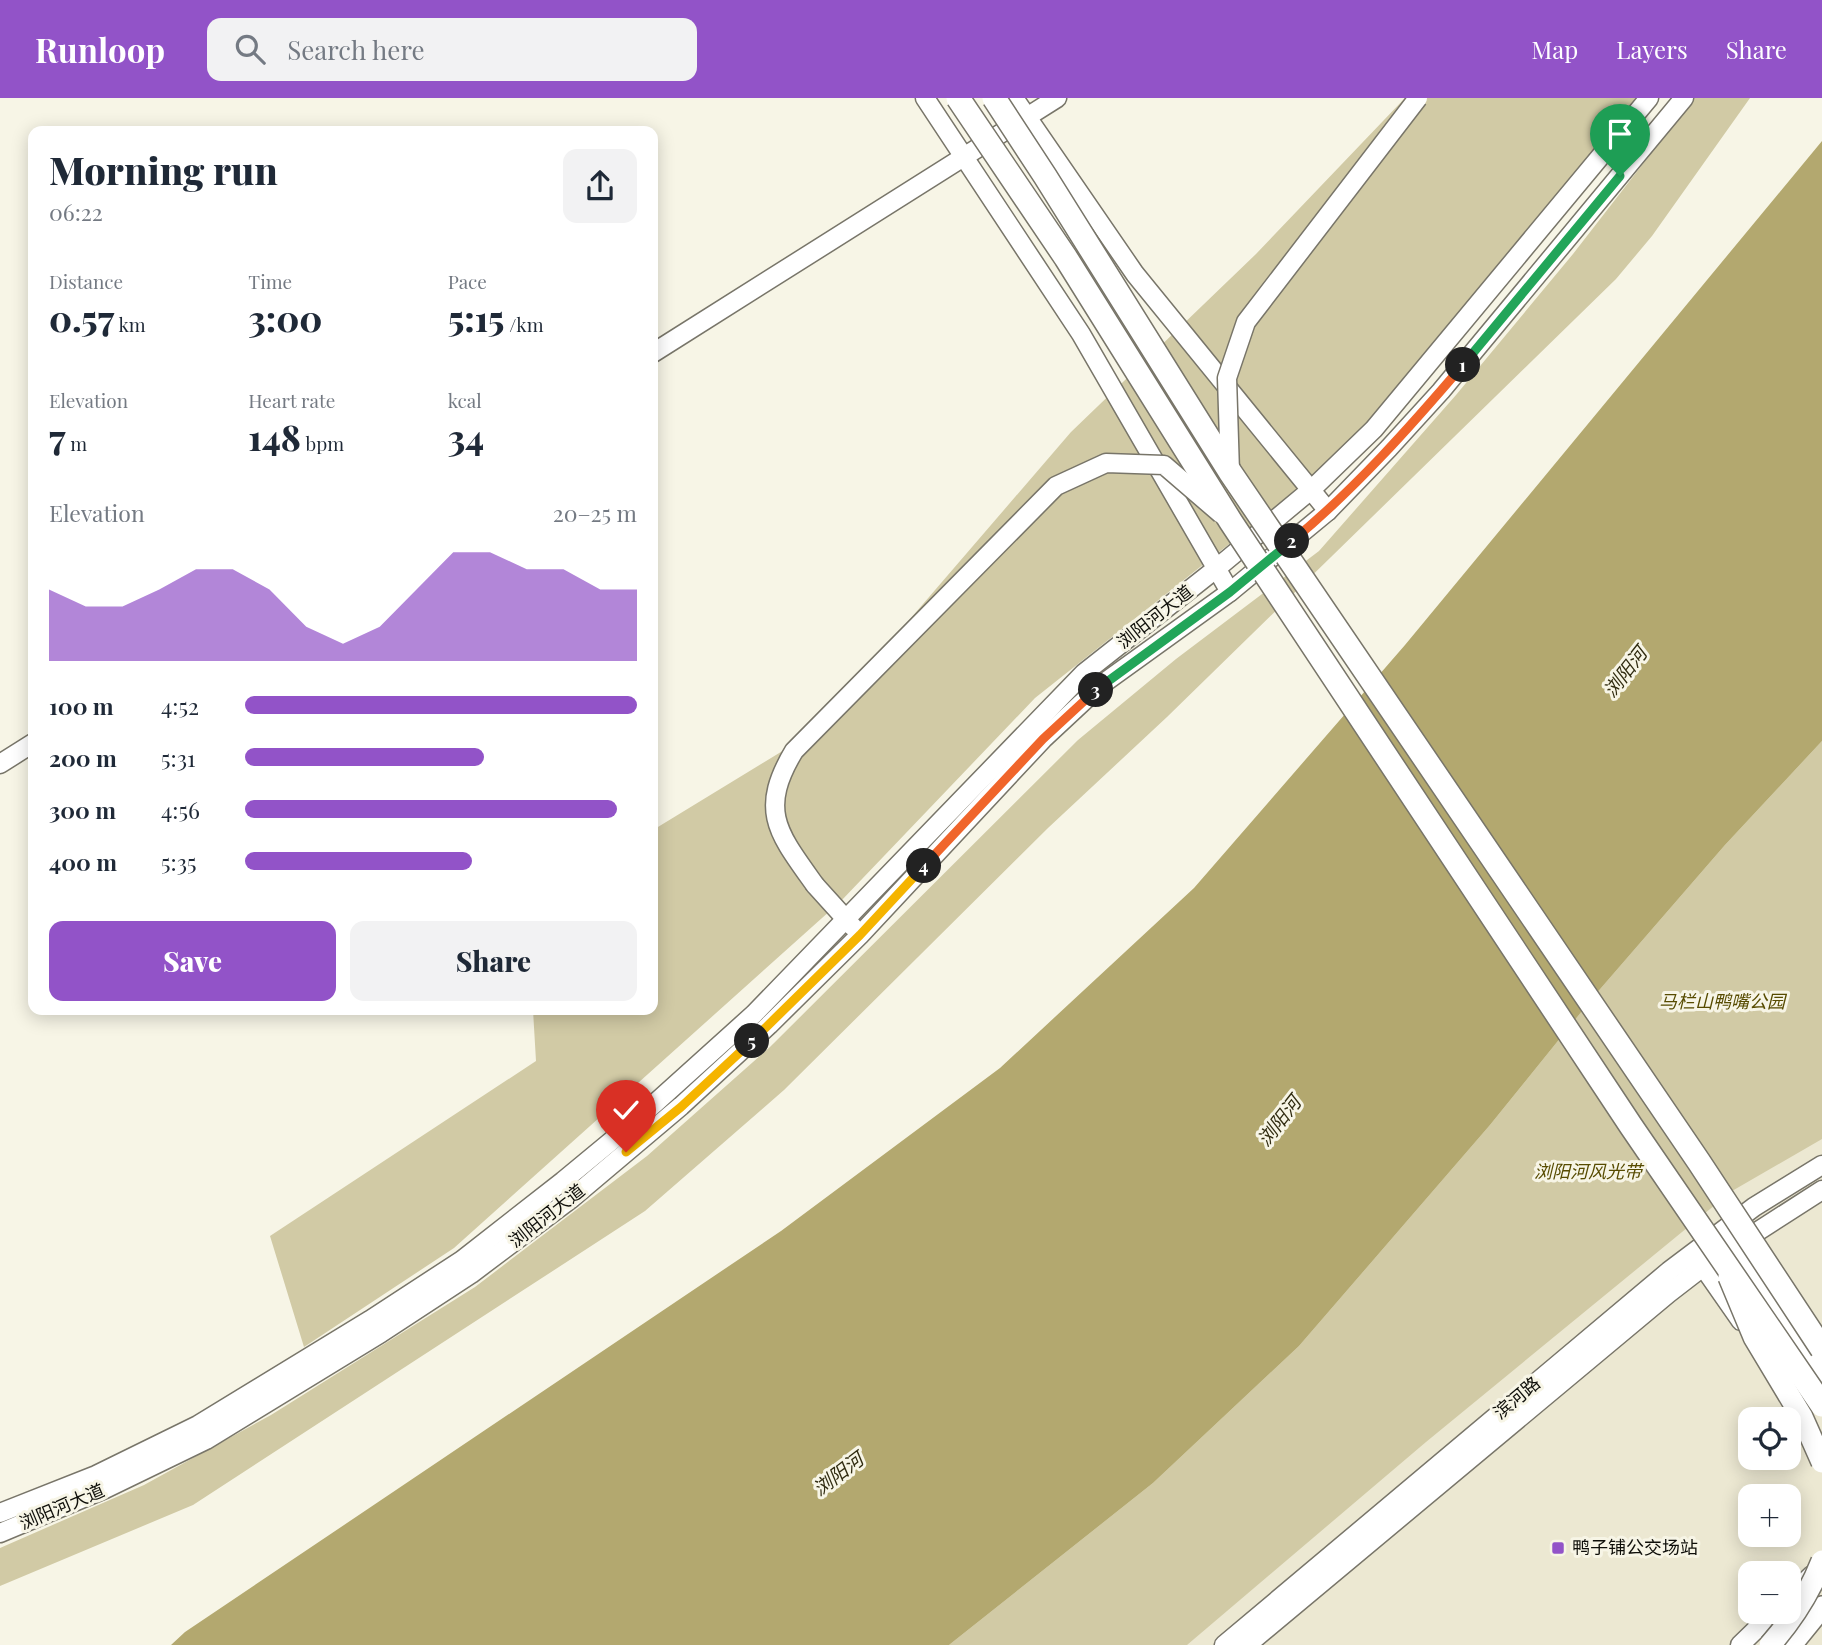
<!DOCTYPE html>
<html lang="en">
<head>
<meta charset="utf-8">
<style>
	:root { --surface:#fff; --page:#f2f2f3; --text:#1f2937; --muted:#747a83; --accent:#9253c8 }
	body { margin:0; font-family:"Playfair Display","Noto Sans SC",serif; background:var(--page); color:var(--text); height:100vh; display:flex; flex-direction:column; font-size:26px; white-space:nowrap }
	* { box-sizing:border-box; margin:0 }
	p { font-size:23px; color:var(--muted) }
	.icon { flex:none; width:38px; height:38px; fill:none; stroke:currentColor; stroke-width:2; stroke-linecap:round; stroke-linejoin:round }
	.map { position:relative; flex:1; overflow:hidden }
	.side { position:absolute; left:28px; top:28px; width:630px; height:889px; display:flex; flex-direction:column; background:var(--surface); border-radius:14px; box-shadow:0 4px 18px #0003 }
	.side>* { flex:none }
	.controls { position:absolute; left:1738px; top:1309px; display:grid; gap:14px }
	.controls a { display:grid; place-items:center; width:63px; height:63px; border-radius:14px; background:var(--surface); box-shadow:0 4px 18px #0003; font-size:35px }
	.pin { position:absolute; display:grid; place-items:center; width:60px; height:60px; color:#fff; margin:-72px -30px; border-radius:50% 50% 50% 0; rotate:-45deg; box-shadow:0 0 7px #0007 }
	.pin .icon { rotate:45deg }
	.km { position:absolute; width:35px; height:35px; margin:-18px; border-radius:50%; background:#222; color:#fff; font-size:19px; line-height:35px; text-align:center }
	.round { display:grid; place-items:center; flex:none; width:74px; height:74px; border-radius:14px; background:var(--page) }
	.overview { display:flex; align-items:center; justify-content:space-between; height:119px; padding:0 21px }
	h1 { font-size:38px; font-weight:800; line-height:52px }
	.metrics { display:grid; grid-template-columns:repeat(3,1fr); gap:10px; height:119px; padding:7px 21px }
	.metrics div { display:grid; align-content:center }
	.metrics b { font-size:35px; font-weight:800 }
	.metrics small { font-size:19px; font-weight:400 }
	.metrics p { font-size:19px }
	.chart { height:196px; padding:14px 21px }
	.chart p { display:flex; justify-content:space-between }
	.chart svg { width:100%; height:126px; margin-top:7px; fill:var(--accent); opacity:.7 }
	.action { display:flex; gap:14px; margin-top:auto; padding:14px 21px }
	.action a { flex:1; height:80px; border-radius:14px; background:var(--accent); color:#fff; font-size:28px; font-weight:800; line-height:80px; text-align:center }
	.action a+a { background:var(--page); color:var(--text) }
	ul { padding:0 21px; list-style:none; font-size:23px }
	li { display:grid; grid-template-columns:112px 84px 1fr; align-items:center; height:52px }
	li i { height:18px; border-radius:9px; background:var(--accent) }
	header { display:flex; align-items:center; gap:42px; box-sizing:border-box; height:98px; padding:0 35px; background:var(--accent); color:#fff }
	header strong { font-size:33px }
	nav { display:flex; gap:38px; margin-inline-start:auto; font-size:24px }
	.search { width:490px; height:63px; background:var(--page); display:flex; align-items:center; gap:18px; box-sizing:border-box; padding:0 24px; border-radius:14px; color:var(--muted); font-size:26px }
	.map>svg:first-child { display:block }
	.built { fill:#ece8d2; fill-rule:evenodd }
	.green { fill:#d1caa5 }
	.water { fill:#b3a86f }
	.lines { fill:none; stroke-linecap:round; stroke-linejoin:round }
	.secondary-casing { stroke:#787569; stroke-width:21 }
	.primary-casing { stroke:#787569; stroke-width:24 }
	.secondary { stroke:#fff; stroke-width:18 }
	.primary { stroke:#fff; stroke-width:21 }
	.secondary-bridge-casing { stroke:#787569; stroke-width:21; stroke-linecap:butt }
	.primary-bridge-casing { stroke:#787569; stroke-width:24; stroke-linecap:butt }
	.highway-bridge-casing { stroke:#787569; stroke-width:26; stroke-linecap:butt }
	.secondary-bridge { stroke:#fff; stroke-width:18 }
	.primary-bridge { stroke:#fff; stroke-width:21 }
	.highway-bridge { stroke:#fff; stroke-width:23 }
	.split-1-casing { stroke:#fff; stroke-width:14 }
	.split-2-casing { stroke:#fff; stroke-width:14 }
	.split-3-casing { stroke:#fff; stroke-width:14 }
	.split-4-casing { stroke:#fff; stroke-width:14 }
	.split-5-casing { stroke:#fff; stroke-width:14 }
	.split-6-casing { stroke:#fff; stroke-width:14 }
	.split-1 { stroke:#22a559; stroke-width:9 }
	.split-2 { stroke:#f0652b; stroke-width:9 }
	.split-3 { stroke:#22a559; stroke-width:9 }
	.split-4 { stroke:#f0652b; stroke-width:9 }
	.split-5 { stroke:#f5b400; stroke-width:9 }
	.split-6 { stroke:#f5b400; stroke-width:9 }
	.poi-dot { fill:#9253c8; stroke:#f7f5e6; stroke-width:2.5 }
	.labels { text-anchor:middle; stroke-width:6; stroke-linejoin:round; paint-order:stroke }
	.street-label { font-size:18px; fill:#0f0f0a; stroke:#f7f5e6 }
	.park-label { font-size:18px; font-style:italic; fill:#574b00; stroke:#f7f5e6 }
	.poi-label { font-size:18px; fill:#0f0f0a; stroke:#f7f5e6; text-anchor:start }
	.water-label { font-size:19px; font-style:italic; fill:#312c11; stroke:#f7f5e6 }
</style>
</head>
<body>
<header>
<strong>Runloop</strong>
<div class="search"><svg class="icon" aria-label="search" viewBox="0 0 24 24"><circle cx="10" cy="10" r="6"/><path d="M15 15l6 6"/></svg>Search here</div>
<nav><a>Map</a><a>Layers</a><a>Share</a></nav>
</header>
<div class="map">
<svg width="1822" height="1547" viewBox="0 0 1822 1547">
	<rect width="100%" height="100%" fill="#f7f5e6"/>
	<!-- built -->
	<path class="built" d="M1822,643V1547H949L1153,1385L1299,1248L1490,1027L1595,897L1725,747ZM1750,1321H1788V1360H1750ZM1750,1398H1788V1437H1750ZM1750,1475H1788V1514H1750Z"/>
	<!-- green -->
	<g class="green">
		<path d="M1405,0H1636L1374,331L1035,600L841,803L454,1150L304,1249L270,1138L536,963L533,912H653V732L812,635L1071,334L1256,156Z"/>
		<path d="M1694,0H1750L1652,138L1616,181L1167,619L1048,730L784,992L645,1113L193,1407L0,1488V1450L144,1387L271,1317L475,1189L647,1058L770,949L1078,642L1176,561L1319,453L1456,297L1573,156Z"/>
		<path d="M1822,643V1041L1732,1093L1426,1344L1187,1547H949L1153,1385L1299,1248L1490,1027L1595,897L1725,747Z"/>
	</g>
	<!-- water -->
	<path class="water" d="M1822,43V643L1725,747L1595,897L1490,1027L1299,1248L1153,1385L949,1547H171L185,1534L781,1133L1000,970L1194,790L1405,547Z"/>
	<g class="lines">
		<defs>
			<g id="secondary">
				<path d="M925,0L1081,236L1230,494"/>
				<path d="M1014,0L1135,176L1328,413"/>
				<path d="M653,255L1057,0"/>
				<path d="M0,666L33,645"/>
				<path d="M815,787L853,829"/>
				<path d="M1730,1141L1822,1277"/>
				<path d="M1697,1160L1741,1223"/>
				<path d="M0,1415L96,1377L198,1327L370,1222L462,1162L563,1083L632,1026L754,916L1084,575L1217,470L1312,391L1374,331L1649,0"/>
				<path d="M0,1435L105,1391L206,1342L381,1235L471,1176L572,1100L681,1008L769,927L860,837L1043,641L1101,587L1230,494L1328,413L1389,350L1441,293L1684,0"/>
				<path d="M1788,1500L1812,1477"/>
				<path d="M1224,1547L1669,1173L1754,1109L1822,1067"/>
				<path d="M1247,1547L1669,1195L1704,1168L1822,1092"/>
				<path d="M1740,1547L1774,1514"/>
			</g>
			<path id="primary" d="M1791,1547L1822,1509"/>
		</defs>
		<!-- secondary casing -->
		<use href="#secondary" class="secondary-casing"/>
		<!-- primary casing -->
		<use href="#primary" class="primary-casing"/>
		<!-- secondary -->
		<use href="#secondary" class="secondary"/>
		<!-- primary -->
		<use href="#primary" class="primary"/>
		<defs>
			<g id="secondary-bridge">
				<path d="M1230,374L1227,280L1246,224L1418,0"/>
				<path d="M815,787C778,735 758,713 794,653L1056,388L1106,365L1164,367L1221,416"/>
			</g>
			<g id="primary-bridge">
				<path d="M1729,1179L1754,1239L1802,1319L1822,1364"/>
				<path d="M1770,1547C1791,1523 1810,1494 1822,1463"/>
			</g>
			<g id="highway-bridge">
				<path d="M958,0L1066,160L1231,424L1631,1028L1822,1307"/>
				<path d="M994,0L1045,78L1230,374L1699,1064L1822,1251"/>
			</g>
		</defs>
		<!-- secondary-bridge casing -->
		<use href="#secondary-bridge" class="secondary-bridge-casing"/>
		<!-- primary-bridge casing -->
		<use href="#primary-bridge" class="primary-bridge-casing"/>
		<!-- highway-bridge casing -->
		<use href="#highway-bridge" class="highway-bridge-casing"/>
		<!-- secondary-bridge -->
		<use href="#secondary-bridge" class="secondary-bridge"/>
		<!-- primary-bridge -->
		<use href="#primary-bridge" class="primary-bridge"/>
		<!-- highway-bridge -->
		<use href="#highway-bridge" class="highway-bridge"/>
	</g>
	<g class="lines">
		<defs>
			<path id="split-1" d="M1463,267L1620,78"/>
			<path id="split-2" d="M1292,443C1355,391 1410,329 1463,267"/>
			<path id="split-3" d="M1096,592L1230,494L1292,443"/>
			<path id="split-4" d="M924,768L1043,641L1096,592"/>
			<path id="split-5" d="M752,943L860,837L924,768"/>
			<path id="split-6" d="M626,1054L681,1009L752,943"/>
		</defs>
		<!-- split-1 casing -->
		<use href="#split-1" class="split-1-casing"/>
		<!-- split-2 casing -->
		<use href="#split-2" class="split-2-casing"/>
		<!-- split-3 casing -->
		<use href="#split-3" class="split-3-casing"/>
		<!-- split-4 casing -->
		<use href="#split-4" class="split-4-casing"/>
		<!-- split-5 casing -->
		<use href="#split-5" class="split-5-casing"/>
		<!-- split-6 casing -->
		<use href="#split-6" class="split-6-casing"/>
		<!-- split-1 -->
		<use href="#split-1" class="split-1"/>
		<!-- split-2 -->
		<use href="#split-2" class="split-2"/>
		<!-- split-3 -->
		<use href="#split-3" class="split-3"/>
		<!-- split-4 -->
		<use href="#split-4" class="split-4"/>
		<!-- split-5 -->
		<use href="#split-5" class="split-5"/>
		<!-- split-6 -->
		<use href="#split-6" class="split-6"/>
	</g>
	<!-- markers -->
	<rect class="poi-dot" x="1551" y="1443" width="14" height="14" rx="3.5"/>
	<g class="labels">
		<!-- street labels -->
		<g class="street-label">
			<text transform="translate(1155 519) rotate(-38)" y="6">浏阳河大道</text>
			<text transform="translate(547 1118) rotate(-38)" y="6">浏阳河大道</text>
			<text transform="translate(1517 1300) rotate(-40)" y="6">滨河路</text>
			<text transform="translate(62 1409) rotate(-23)" y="6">浏阳河大道</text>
		</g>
		<!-- park labels -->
		<g class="park-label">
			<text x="1722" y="910">马栏山鸭嘴公园</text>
			<text x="1588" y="1080">浏阳河风光带</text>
		</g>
		<!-- poi labels -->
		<g class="poi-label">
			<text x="1572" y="1456">鸭子铺公交场站</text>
		</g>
		<!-- water labels -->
		<g class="water-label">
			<text transform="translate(1625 574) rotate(-52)" y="7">浏阳河</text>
			<text transform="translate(1279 1023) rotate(-52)" y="7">浏阳河</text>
			<text transform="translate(838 1376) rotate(-37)" y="7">浏阳河</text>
		</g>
	</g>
</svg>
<div class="controls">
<a><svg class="icon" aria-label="locate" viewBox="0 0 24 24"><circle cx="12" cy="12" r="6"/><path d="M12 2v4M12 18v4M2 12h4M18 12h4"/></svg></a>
<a>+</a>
<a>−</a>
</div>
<div class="pin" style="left:1620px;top:78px;background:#1e9e55"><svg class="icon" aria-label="arrive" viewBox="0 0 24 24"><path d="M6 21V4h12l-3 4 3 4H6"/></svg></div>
<div class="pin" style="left:626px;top:1054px;background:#d93025"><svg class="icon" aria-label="check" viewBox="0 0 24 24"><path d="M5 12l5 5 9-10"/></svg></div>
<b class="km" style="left:1463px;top:267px">1</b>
<b class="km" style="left:1292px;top:443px">2</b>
<b class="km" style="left:1096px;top:592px">3</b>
<b class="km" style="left:924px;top:768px">4</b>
<b class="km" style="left:752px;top:943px">5</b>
<section class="side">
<div class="overview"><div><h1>Morning run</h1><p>06:22</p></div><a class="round"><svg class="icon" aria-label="share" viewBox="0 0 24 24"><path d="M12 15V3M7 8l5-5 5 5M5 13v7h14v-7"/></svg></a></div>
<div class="metrics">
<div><p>Distance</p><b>0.57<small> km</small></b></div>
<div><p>Time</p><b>3:00</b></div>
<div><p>Pace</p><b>5:15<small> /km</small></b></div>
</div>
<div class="metrics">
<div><p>Elevation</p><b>7<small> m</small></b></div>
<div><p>Heart rate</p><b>148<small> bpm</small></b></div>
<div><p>kcal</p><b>34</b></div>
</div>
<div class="chart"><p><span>Elevation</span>20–25 m</p>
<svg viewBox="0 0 160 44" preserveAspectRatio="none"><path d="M0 44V19L10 25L20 25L30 19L40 12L50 12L60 19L70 32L80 38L90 32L100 19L110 6L120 6L130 12L140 12L150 19L160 19V44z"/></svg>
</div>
<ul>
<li><b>100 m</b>4:52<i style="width:100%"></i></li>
<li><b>200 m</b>5:31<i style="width:61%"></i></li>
<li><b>300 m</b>4:56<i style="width:95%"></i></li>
<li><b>400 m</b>5:35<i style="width:58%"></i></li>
</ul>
<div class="action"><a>Save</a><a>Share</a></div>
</section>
</div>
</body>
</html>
